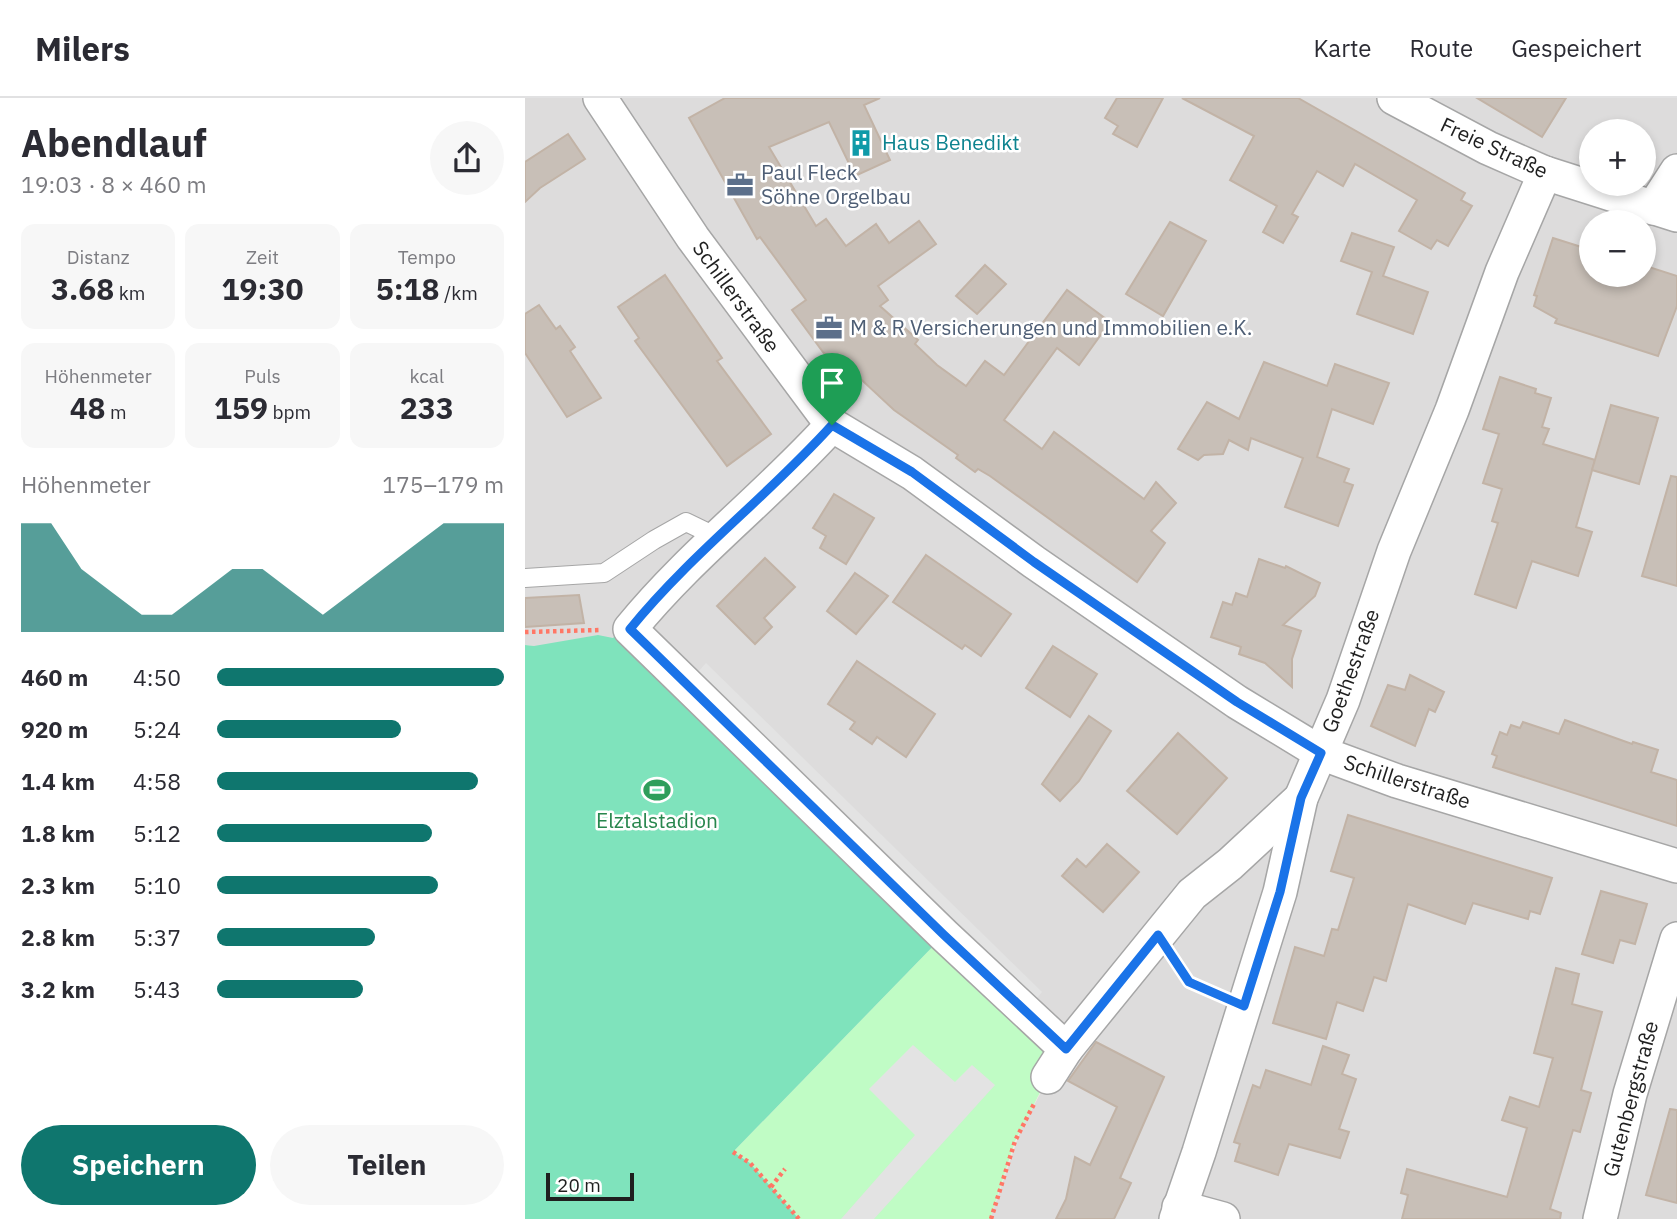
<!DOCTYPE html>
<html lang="de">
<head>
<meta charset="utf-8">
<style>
	:root { --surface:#fff; --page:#f7f7f7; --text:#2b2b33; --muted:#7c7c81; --line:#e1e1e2; --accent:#0f766e }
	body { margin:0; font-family:"IBM Plex Sans",sans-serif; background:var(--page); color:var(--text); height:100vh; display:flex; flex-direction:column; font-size:26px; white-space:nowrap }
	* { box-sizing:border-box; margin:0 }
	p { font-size:23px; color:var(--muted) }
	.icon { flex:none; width:38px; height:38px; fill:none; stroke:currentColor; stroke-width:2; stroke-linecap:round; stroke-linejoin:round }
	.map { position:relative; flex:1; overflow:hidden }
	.side { display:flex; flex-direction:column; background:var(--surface); width:525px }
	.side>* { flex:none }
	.fabs { position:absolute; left:1054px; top:21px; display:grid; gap:14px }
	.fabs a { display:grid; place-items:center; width:77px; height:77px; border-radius:50%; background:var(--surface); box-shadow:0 4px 10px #0003; font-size:35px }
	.scale { position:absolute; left:21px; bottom:18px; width:88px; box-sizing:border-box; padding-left:7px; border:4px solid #1f1f1f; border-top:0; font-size:19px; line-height:24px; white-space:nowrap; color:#1f1f1f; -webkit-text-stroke:5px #fff; paint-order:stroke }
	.pin { position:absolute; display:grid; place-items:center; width:60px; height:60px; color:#fff; margin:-72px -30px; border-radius:50% 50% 50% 0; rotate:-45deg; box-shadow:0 0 7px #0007 }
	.pin .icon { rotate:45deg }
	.round { display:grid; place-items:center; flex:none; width:74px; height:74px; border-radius:37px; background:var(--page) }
	.headline { display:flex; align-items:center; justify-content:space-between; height:119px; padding:0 21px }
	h1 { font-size:38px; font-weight:700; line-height:52px }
	.metrics { display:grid; grid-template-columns:repeat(3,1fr); gap:10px; height:119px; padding:7px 21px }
	.metrics div { display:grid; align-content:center; border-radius:14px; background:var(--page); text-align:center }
	.metrics b { font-size:30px; font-weight:700 }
	.metrics small { font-size:19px; font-weight:400 }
	.metrics p { font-size:19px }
	.chart { height:196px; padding:14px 21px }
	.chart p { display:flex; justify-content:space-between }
	.chart svg { width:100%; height:126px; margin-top:7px; fill:var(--accent); opacity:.7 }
	.action { display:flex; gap:14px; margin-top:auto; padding:14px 21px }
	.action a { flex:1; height:80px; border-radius:42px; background:var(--accent); color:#fff; font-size:28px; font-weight:700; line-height:80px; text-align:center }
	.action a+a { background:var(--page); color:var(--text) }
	ul { padding:0 21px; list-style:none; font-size:23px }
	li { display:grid; grid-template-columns:112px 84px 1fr; align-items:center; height:52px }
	li i { height:18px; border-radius:9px; background:var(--accent) }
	header { display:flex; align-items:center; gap:42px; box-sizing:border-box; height:98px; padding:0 35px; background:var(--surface); border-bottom:2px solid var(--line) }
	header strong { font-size:33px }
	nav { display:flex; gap:38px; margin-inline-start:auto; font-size:24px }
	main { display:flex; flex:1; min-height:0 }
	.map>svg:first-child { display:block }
	.residential { fill:#dddcdc; fill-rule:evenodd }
	.park { fill:#c0fcc5 }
	.pitch { fill:#7fe3bc }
	.parking { fill:#e3e3e3 }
	.building { fill:#c8bfb7; stroke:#c2b3a6; stroke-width:2 }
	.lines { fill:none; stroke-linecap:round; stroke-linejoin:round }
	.lane-casing { stroke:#a6a6a6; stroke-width:20 }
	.street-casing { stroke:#a6a6a6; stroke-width:36 }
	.path { stroke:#f76; stroke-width:4.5; stroke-dasharray:3.5 3.5; stroke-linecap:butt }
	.lane { stroke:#fff; stroke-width:18 }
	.street { stroke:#fff; stroke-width:33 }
	.route-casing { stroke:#fff; stroke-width:14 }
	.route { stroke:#1a73e8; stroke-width:9 }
	.labels { text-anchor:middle; stroke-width:5; stroke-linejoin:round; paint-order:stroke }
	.culture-label { font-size:21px; fill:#0d838f; stroke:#fff; text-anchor:start }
	.street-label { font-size:21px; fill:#1f1f1f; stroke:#fff }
	.service-label { font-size:21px; fill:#4e5e75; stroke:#fff; text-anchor:start }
	.leisure-label { font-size:21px; fill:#27864d; stroke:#fff }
</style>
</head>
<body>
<header>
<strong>Milers</strong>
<nav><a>Karte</a><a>Route</a><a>Gespeichert</a></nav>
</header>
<main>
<section class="side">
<div class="headline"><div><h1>Abendlauf</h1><p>19:03 · 8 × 460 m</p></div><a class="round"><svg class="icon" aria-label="share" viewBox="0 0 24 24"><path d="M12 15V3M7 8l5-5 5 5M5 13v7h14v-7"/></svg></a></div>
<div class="metrics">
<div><p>Distanz</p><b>3.68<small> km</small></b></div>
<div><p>Zeit</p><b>19:30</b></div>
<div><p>Tempo</p><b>5:18<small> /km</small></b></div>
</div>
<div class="metrics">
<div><p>Höhenmeter</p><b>48<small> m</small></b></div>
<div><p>Puls</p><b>159<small> bpm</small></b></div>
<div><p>kcal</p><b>233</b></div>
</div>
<div class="chart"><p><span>Höhenmeter</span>175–179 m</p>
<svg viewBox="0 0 160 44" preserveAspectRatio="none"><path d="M0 44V6L10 6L20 22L30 30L40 38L50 38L60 30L70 22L80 22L90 30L100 38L110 30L120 22L130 14L140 6L150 6L160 6V44z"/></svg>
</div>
<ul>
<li><b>460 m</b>4:50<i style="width:100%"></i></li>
<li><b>920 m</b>5:24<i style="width:64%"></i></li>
<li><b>1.4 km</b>4:58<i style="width:91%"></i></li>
<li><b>1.8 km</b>5:12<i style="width:75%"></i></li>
<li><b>2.3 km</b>5:10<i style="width:77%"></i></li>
<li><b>2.8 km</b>5:37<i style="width:55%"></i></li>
<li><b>3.2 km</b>5:43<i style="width:51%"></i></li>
</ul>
<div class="action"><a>Speichern</a><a>Teilen</a></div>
</section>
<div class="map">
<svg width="1152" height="1121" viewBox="0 0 1152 1121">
	<rect width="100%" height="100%" fill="#f0ece4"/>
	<!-- residential -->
	<path class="residential" d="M0,0H1152V1121H465L496,1031L540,950L501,913L9,548L0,547ZM1066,33H1118V86H1066ZM1066,124H1118V177H1066Z"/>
	<!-- park -->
	<path class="park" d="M419,837L541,951L523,979L490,1043L465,1121H274L225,1065L208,1054Z"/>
	<!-- pitch -->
	<path class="pitch" d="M92,536L419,837L208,1054L225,1065L274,1121H0V547L9,548L73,537L88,540Z"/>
	<!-- parking -->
	<g class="parking">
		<path d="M181,565L517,894L501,913L162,586Z"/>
		<path d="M388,947L430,984L447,967L470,987L349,1121H316L390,1037L344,991Z"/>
	</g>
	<!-- building -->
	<g class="building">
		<path d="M200,0H355L339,7L365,62L330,78L304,24L244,49L291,128L301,121L321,148L351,126L364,145L394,123L411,146L353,188L363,202L355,208L393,242L390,246L412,267L441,288L460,263L479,277L542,192L585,224L554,267L532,250L479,322L517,351L529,334L619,401L631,384L651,405L626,433L640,445L612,484L465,378L453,371L450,374L431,360L433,357L369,312L325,271L319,276L298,254L267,212L281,202L235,139L232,141L164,20Z"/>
		<path d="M592,0H638L612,49L588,36L593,28L580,20Z"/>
		<path d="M657,0H773L940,95L936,102L947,108L923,148L912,142L906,151L874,133L892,102L830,66L818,88L792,73L767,116L773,119L758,145L738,134L752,108L705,82L729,38Z"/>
		<path d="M952,0H1041L1017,39Z"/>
		<path d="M43,36L60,61L15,90L0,104V64Z"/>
		<path d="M645,124L681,143L638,218L601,196Z"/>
		<path d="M827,135L869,149L858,178L903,194L888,236L832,216L847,174L816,163Z"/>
		<path d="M1028,140L1066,152V177H1118V167L1152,178V208L1133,258L1030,225L1032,221L1009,208L1012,198L1009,197Z"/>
		<path d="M460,167L481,186L452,216L431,198Z"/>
		<path d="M140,177L197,260L192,263L246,336L202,368L110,243L114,240L93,209Z"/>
		<path d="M14,207L31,231L35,228L50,249L45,253L76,300L42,319L0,255V216Z"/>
		<path d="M739,264L802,288L810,266L864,285L848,326L807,311L792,359L824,371L819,384L828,387L813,428L760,409L778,360L726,340L723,352L704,342L698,356L679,357L673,362L653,351L682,304L714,321Z"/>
		<path d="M975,279L1011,291L1010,295L1026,300L1017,329L1024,331L1018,346L1070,362L1051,429L1067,434L1053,478L1007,463L991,510L950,496L973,425L967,423L977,391L958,385L974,336L958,331Z"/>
		<path d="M1086,307L1133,320L1114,386L1067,372Z"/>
		<path d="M1146,378L1152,379V488L1117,478Z"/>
		<path d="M309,396L349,420L321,466L295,450L301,438L288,430Z"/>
		<path d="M401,457L486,516L456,558L440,547L437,551L368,504Z"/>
		<path d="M240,460L270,489L239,520L247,529L230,546L192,508Z"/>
		<path d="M734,461L760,470L761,468L795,485L790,498L758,527L776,533L767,561V589L740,565L714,556L716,549L686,539L698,504L707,507L711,495L722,499Z"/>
		<path d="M330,475L363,498L331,536L302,513Z"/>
		<path d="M54,497L59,525L0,529V500Z"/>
		<path d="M528,548L572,576L545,619L501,590Z"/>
		<path d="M332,563L410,616L381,659L352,639L347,646L325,631L330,624L303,606Z"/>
		<path d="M885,577L919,594L910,614L904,611L890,648L846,628L863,587L880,592Z"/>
		<path d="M564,618L586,633L554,683L535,703L517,686Z"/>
		<path d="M1040,622L1107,646L1108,644L1133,652L1126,674L1152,682V728L968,669L972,658L967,656L975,634L982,637L986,627L995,630L998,624L1034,636Z"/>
		<path d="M653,635L702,680L652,736L602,693Z"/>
		<path d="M823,717L1027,780L1015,816L1005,813L1003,821L948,805L940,826L883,806L861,883L849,879L838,913L812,904L801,941L748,925L770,849L799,858L807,831L813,832L829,780L806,773Z"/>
		<path d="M582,746L614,774L578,814L537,778L552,761L561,769Z"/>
		<path d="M1076,793L1122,806L1110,846L1095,842L1088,865L1057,856Z"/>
		<path d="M1031,870L1054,876L1047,906L1077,914L1056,992L1066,995L1055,1034L1048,1032L1025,1111L1036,1115L1035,1121H877L883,1097L876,1095L882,1071L982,1099L1002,1030L977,1022L985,999L1014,1009L1028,960L1009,955Z"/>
		<path d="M571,944L639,979L595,1080L606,1085L589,1121H531L541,1101L550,1059L565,1067L592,1009L543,983Z"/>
		<path d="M798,948L824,957L817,976L831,981L814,1031L824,1034L815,1060L764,1046L753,1077L710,1063L715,1046L709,1044L728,987L735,990L741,972L786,987Z"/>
		<path d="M1145,1011L1152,1012V1105L1121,1097Z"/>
	</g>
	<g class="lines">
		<defs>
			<path id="lane" d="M0,480L79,475L129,442L161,424L192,439"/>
			<g id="street">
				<path d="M75,0L168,140L307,327L387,375L509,464L712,604L796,655L872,683L1152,768"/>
				<path d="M869,0L963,50L1020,75L1152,117"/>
				<path d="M1128,110L1152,73"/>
				<path d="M307,327C243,398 166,456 105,531L419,837L541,951L667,796L705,766L776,700"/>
				<path d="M523,979L541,951"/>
				<path d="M654,1109L698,1121"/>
				<path d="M651,1121L674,1054L755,794L776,700L818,602L869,453L927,312L977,174L1020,75"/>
				<path d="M1075,1121L1105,996L1152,841"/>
			</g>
		</defs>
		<!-- lane casing -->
		<use href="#lane" class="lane-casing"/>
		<!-- street casing -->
		<use href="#street" class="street-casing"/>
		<!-- path -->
		<g class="path">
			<path d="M0,534L76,532"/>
			<path d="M651,864L664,884L692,896"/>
			<path d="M208,1054L225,1065L274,1121"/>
			<path d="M246,1089L260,1071"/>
			<path d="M466,1121L490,1043L510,1004"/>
		</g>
		<!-- lane -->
		<use href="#lane" class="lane"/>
		<!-- street -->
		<use href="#street" class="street"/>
	</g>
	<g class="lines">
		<defs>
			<path id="route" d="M307,327L387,374L509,464L712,604L796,655L776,700L755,794L719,908L664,884L633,837L541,951L419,837L105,531C166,456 243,398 307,327Z"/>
		</defs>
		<!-- route casing -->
		<use href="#route" class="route-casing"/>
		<!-- route -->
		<use href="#route" class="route"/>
	</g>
	<!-- icons -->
	<defs>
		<symbol id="building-bare" viewBox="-9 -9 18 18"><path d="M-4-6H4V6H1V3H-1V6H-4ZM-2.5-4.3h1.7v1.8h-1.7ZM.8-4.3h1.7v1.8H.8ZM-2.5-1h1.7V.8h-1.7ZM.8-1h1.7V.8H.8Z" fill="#0f9aa8" stroke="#fff" stroke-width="2.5" paint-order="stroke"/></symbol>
		<symbol id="office-bare" viewBox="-9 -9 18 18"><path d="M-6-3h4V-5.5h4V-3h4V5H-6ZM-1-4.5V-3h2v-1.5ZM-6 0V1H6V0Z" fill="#5c6f8a" stroke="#fff" stroke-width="2.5" paint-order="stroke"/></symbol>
		<symbol id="stadium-bare" viewBox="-9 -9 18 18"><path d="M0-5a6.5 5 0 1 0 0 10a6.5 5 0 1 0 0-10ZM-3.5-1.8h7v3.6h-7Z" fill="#2e9e5b" stroke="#fff" stroke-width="2.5" paint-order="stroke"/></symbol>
	</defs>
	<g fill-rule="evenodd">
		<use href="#building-bare" x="317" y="26" width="38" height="38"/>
		<use href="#office-bare" x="196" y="68" width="38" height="38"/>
		<use href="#office-bare" x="285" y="211" width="38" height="38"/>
		<use href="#stadium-bare" x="113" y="673" width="38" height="38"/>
	</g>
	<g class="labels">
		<!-- culture labels -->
		<g class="culture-label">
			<text x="357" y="52">Haus Benedikt</text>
		</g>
		<!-- street labels -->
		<g class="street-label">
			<text transform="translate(969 50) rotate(25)" y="7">Freie Straße</text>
			<text transform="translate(211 199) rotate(54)" y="7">Schillerstraße</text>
			<text transform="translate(826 573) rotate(-70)" y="7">Goethestraße</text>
			<text transform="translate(882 684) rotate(18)" y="7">Schillerstraße</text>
			<text transform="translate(1106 1001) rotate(-75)" y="7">Gutenbergstraße</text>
		</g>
		<!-- service labels -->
		<g class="service-label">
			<text x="236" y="82">Paul Fleck<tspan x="236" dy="24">Söhne Orgelbau</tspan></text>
			<text x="325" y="237">M &amp; R Versicherungen und Immobilien e.K.</text>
		</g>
		<!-- leisure labels -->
		<g class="leisure-label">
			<text x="132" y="730">Elztalstadion</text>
		</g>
	</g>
</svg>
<div class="fabs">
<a>+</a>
<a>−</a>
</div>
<div class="scale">20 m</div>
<div class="pin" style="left:307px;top:327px;background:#1e9e55"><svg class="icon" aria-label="arrive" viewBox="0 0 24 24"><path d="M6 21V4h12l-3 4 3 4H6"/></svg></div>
</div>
</main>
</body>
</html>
